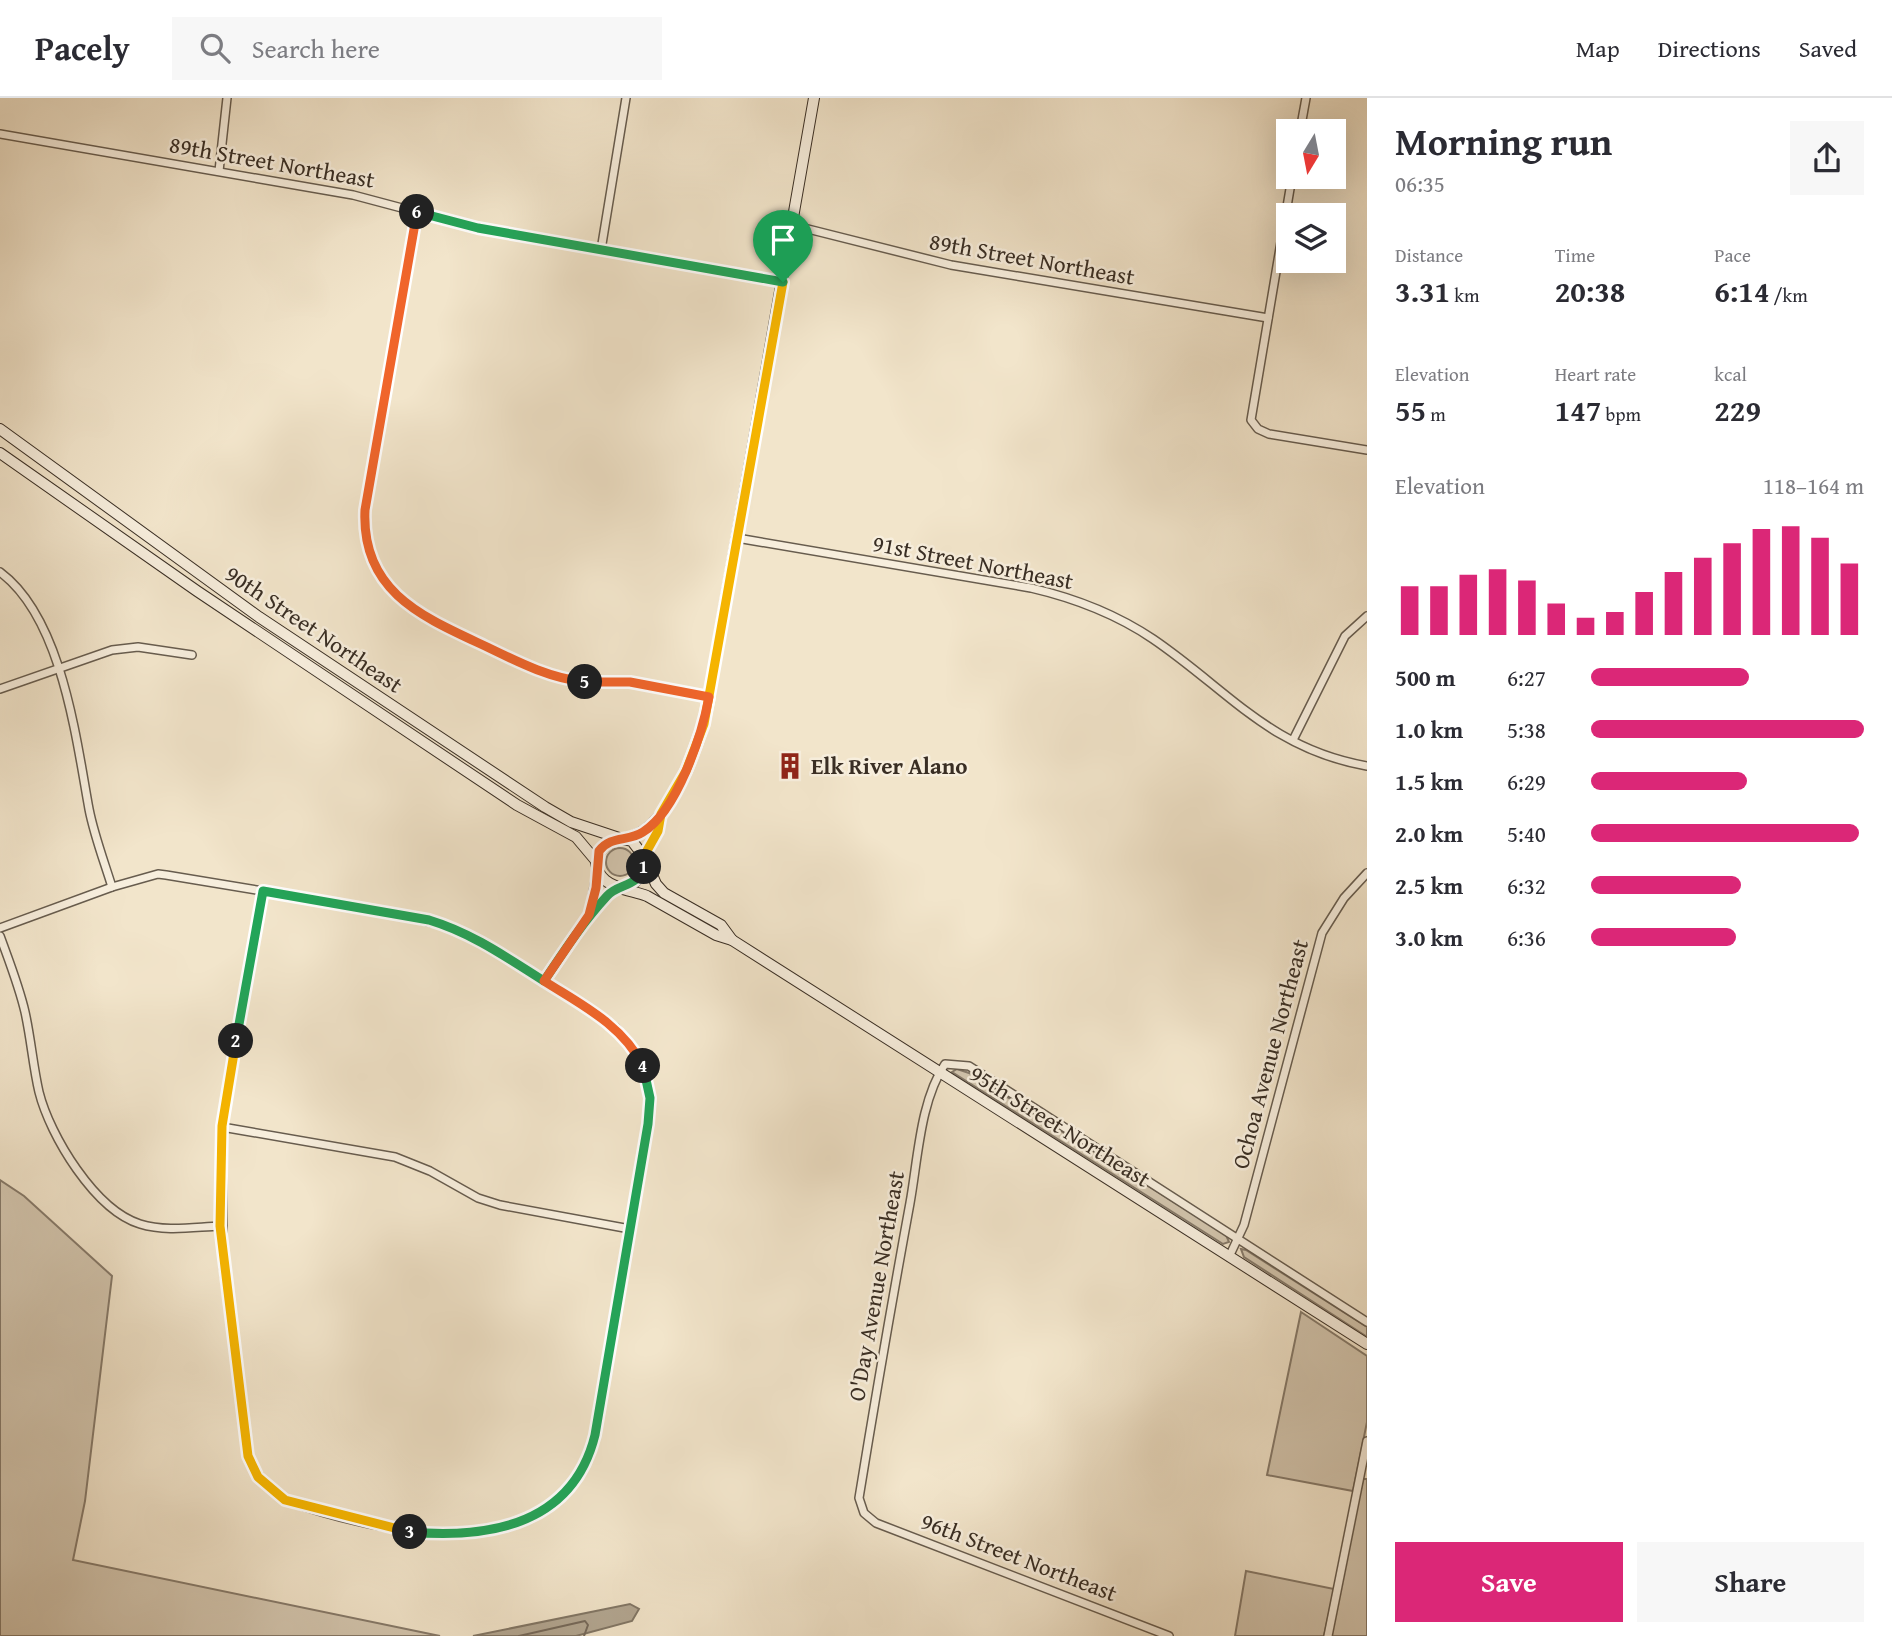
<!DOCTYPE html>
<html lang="en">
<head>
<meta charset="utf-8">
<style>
	:root { --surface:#fff; --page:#f7f7f7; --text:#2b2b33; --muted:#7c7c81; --line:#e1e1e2; --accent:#db2777 }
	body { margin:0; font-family:"Gentium Book Plus",serif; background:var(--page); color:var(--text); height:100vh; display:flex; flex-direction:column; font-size:26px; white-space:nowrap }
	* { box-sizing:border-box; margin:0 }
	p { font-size:23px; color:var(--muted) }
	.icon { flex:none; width:38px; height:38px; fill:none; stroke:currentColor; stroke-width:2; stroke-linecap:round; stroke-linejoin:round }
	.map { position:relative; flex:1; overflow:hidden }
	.panel { display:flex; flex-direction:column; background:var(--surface); width:525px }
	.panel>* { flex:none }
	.needle { width:46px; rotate:190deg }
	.fabs { position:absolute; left:1276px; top:21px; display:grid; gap:14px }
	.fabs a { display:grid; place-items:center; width:70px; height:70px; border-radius:0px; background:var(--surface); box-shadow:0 7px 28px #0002; font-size:35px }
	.pin { position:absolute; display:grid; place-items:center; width:60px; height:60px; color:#fff; margin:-72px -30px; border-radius:50% 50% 50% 0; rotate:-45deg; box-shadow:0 0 7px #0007 }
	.pin .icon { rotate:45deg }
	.km { position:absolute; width:35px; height:35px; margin:-18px; border-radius:50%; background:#222; color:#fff; font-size:19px; line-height:35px; text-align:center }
	.round { display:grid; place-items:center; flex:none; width:74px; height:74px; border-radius:0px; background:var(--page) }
	.headline { display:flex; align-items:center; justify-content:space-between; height:119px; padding:0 28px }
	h1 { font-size:38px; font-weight:800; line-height:52px }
	.figures { display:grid; grid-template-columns:repeat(3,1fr); gap:10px; height:119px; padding:7px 28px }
	.figures div { display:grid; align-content:center }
	.figures b { font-size:30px; font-weight:800 }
	.figures small { font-size:19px; font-weight:400 }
	.figures p { font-size:19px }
	.chart { height:196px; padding:14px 28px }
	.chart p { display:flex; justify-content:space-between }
	.chart svg { width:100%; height:126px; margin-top:7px; stroke:var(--accent); stroke-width:6 }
	.cta { display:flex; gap:14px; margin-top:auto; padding:14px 28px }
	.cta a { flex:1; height:80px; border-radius:0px; background:var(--accent); color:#fff; font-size:28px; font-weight:800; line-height:80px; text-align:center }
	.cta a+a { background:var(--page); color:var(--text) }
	ul { padding:0 28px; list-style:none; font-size:23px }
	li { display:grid; grid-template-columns:112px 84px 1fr; align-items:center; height:52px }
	li i { height:18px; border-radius:9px; background:var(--accent) }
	header { display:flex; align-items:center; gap:42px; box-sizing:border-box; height:98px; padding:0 35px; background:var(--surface); border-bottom:2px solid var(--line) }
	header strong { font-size:33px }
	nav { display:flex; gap:38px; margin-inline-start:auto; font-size:24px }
	.search { width:490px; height:63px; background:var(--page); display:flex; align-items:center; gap:18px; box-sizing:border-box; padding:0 24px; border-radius:0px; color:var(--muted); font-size:26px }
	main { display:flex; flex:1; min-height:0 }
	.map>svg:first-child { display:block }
	.green { fill:#d3c6af; stroke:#867a6a; stroke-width:2 }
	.water { fill:#b3a792; stroke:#827766; stroke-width:2 }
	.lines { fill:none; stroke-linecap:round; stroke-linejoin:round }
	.shore { stroke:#766a5b; stroke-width:2 }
	.street-casing { stroke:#675c4e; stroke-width:10 }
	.secondary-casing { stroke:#392e24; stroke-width:12 }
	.street { stroke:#f7eedd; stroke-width:7 }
	.secondary { stroke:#f7eedd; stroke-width:10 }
	.split-1-casing { stroke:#fff; stroke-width:14 }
	.split-2-casing { stroke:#fff; stroke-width:14 }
	.split-3-casing { stroke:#fff; stroke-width:14 }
	.split-4-casing { stroke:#fff; stroke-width:14 }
	.split-5-casing { stroke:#fff; stroke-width:14 }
	.split-6-casing { stroke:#fff; stroke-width:14 }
	.split-7-casing { stroke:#fff; stroke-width:14 }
	.split-1 { stroke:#f5b400; stroke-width:9 }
	.split-2 { stroke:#22a559; stroke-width:9 }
	.split-3 { stroke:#f5b400; stroke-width:9 }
	.split-4 { stroke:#22a559; stroke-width:9 }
	.split-5 { stroke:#f0652b; stroke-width:9 }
	.split-6 { stroke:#f0652b; stroke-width:9 }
	.split-7 { stroke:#22a559; stroke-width:9 }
	.labels { text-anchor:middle; stroke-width:5; stroke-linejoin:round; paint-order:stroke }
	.street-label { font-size:23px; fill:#392e24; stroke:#f7eedd }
	.poi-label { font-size:23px; font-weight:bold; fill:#392e24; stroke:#f7eedd; text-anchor:start }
</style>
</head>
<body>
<header>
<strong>Pacely</strong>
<div class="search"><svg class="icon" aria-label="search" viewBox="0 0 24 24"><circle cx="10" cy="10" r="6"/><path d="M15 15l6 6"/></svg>Search here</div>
<nav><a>Map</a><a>Directions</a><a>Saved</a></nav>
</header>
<main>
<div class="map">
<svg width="1367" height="1538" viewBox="0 0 1367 1538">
	<rect width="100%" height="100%" fill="#f2e5cb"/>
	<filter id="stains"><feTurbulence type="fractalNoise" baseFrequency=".00286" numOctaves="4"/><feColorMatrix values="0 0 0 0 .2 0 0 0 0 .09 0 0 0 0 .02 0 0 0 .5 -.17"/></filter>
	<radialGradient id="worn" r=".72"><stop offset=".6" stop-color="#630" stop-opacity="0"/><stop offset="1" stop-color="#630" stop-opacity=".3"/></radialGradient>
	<!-- green -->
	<g class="green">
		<circle cx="620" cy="764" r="14"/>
		<path d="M957,971L969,975L1226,1137L1229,1144L1223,1146L952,974Z"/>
		<path d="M0,1082L24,1098L112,1178L85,1403L73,1462L440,1538H0Z"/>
		<path d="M1241,1151L1246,1152L1367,1229V1239L1244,1159Z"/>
		<path d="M1301,1214L1367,1258V1324L1353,1393L1267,1377Z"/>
		<path d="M1363,1381H1367V1538H1331Z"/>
		<path d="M1246,1473L1334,1491L1324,1538H1235Z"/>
	</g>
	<!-- water -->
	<path class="water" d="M630,1506L639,1511L632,1523L576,1538H473Z"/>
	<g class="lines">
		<!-- shore -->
		<path class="shore" d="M519,1538L585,1523L588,1527L584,1538"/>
		<defs>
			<g id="street">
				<path d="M1300,33L1306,0"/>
				<path d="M0,36L353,97L462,126L783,184"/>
				<path d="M219,73L227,0"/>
				<path d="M1292,79L1251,322L1258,331L1269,336L1367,352"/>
				<path d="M417,113L364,412C360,494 424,519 486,549C514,562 541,577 571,582C591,586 610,582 630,584C656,587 683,594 709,599"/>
				<path d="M792,127L951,167L1268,220"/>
				<path d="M601,152L626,0"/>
				<path d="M737,440L1031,490C1074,500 1116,516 1153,541C1228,592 1270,651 1367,668"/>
				<path d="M0,474C62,520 76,640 89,711C94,737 104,763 112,789"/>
				<path d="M0,591L112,552L138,549L192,557"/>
				<path d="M1293,642L1345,538L1367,518"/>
				<path d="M589,817L597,773"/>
				<path d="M0,830L112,789L158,776L166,777L372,811L452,829L495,851L616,930C639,956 650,979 649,1014L595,1337C562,1475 383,1437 285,1402C267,1389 257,1378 248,1358L223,1165L222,1029L263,793"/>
				<path d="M0,838C9,863 19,888 25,914C31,941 33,968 39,994C50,1038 95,1112 140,1126C166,1134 194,1129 220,1128"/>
				<path d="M543,883C561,858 592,800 620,790"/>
				<path d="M222,1029L395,1059L430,1073L478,1100L500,1107L630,1131"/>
				<path d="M1229,1159L1244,1127L1322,835L1344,800L1367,775"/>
				<path d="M1169,1538L876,1425L864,1415L859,1400C875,1302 892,1203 910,1105C918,1061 920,1003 945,966L969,968L1367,1224"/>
				<path d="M1328,1538L1367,1343"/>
			</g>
			<g id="secondary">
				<path d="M0,331L259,519L545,709L571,724L619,740"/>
				<path d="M0,355L197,493L517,707L576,739L597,764"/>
				<path d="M626,740C667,733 691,662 704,626L814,0"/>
				<path d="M644,758L658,733L661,716"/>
				<path d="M646,763L656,786L664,795L721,827L732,842"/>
				<path d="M622,790C638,786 644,775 645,760L632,743C607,736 583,762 605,782C615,791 634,793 647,798L716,837L732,842L1367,1246"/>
			</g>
		</defs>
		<!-- street casing -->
		<use href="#street" class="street-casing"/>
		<!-- secondary casing -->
		<use href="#secondary" class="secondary-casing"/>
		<!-- street -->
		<use href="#street" class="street"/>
		<!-- secondary -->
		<use href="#secondary" class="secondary"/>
	</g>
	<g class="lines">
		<defs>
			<path id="split-1" d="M644,769V758L658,733L661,716L686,673L704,626L783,184"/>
			<path id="split-2" d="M236,943L263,793L429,822C472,835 506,859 544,883C564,853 583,824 607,798C619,785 637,790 644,769"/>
			<path id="split-3" d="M236,943L222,1028L220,1128L248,1358L258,1379L285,1402L410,1434"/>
			<path id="split-4" d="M410,1434C491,1441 573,1426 595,1337L648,1026L650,1000L643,968"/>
			<path id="split-5" d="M585,584H630L709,599C702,637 677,713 643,734C628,744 611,737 599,753L596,790L589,817L544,883C580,906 623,927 643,968"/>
			<path id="split-6" d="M417,114L365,412C361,494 423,519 485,548C518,564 549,580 585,584"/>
			<path id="split-7" d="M417,114L478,130L783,184"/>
		</defs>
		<!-- split-1 casing -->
		<use href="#split-1" class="split-1-casing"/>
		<!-- split-2 casing -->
		<use href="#split-2" class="split-2-casing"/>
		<!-- split-3 casing -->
		<use href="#split-3" class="split-3-casing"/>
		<!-- split-4 casing -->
		<use href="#split-4" class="split-4-casing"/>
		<!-- split-5 casing -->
		<use href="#split-5" class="split-5-casing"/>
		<!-- split-6 casing -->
		<use href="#split-6" class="split-6-casing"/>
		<!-- split-7 casing -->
		<use href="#split-7" class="split-7-casing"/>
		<!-- split-1 -->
		<use href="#split-1" class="split-1"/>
		<!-- split-2 -->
		<use href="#split-2" class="split-2"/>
		<!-- split-3 -->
		<use href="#split-3" class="split-3"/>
		<!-- split-4 -->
		<use href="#split-4" class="split-4"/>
		<!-- split-5 -->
		<use href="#split-5" class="split-5"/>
		<!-- split-6 -->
		<use href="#split-6" class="split-6"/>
		<!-- split-7 -->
		<use href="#split-7" class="split-7"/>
	</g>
	<!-- icons -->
	<defs>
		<symbol id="building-bare" viewBox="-9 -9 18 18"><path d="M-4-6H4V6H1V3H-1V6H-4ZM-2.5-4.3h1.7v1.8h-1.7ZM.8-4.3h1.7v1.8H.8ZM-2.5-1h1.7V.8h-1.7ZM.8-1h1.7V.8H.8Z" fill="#8f2418" stroke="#f7eedd" stroke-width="2.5" paint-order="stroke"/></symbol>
	</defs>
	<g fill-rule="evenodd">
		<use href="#building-bare" x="771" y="649" width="38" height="38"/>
	</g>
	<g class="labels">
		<!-- street labels -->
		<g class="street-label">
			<text transform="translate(272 64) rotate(10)" y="8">89th Street Northeast</text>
			<text transform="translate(1032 161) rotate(10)" y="8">89th Street Northeast</text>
			<text transform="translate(973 464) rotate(11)" y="8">91st Street Northeast</text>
			<text transform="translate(314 531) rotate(34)" y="8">90th Street Northeast</text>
			<text transform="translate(1270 956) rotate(-75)" y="8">Ochoa Avenue Northeast</text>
			<text transform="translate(1060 1028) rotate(32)" y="8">95th Street Northeast</text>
			<text transform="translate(876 1188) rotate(-80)" y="8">O'Day Avenue Northeast</text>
			<text transform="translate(1019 1459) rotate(21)" y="8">96th Street Northeast</text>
		</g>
		<!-- poi labels -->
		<g class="poi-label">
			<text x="811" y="676">Elk River Alano</text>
		</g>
	</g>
	<rect width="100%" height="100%" filter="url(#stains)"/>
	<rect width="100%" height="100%" fill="url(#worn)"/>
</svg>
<div class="fabs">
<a><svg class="needle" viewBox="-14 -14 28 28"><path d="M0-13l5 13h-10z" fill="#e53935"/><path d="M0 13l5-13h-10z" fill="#7c7c81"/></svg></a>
<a><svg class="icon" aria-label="layers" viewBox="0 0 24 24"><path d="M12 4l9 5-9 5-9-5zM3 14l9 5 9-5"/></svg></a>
</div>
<div class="pin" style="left:783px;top:184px;background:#1e9e55"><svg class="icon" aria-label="arrive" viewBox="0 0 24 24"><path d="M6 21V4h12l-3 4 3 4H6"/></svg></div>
<b class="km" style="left:644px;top:769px">1</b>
<b class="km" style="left:236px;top:943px">2</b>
<b class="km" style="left:410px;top:1434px">3</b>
<b class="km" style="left:643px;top:968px">4</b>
<b class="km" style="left:585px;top:584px">5</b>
<b class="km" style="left:417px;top:114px">6</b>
</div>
<section class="panel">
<div class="headline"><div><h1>Morning run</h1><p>06:35</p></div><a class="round"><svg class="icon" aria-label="share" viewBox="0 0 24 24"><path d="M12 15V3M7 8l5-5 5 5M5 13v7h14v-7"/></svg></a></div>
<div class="figures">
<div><p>Distance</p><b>3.31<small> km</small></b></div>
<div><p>Time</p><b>20:38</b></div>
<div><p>Pace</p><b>6:14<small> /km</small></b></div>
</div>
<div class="figures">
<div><p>Elevation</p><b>55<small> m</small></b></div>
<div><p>Heart rate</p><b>147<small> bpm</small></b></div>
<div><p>kcal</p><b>229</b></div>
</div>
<div class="chart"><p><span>Elevation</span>118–164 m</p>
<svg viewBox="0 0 160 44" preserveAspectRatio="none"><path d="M5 44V27M15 44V27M25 44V23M35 44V21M45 44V25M55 44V33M65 44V38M75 44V36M85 44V29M95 44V22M105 44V17M115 44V12M125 44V7M135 44V6M145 44V10M155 44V19"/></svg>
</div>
<ul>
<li><b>500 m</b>6:27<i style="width:58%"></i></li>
<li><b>1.0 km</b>5:38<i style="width:100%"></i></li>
<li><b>1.5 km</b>6:29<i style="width:57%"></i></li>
<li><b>2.0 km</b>5:40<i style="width:98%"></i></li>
<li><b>2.5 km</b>6:32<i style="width:55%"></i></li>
<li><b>3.0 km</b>6:36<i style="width:53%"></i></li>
</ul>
<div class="cta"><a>Save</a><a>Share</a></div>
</section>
</main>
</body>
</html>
